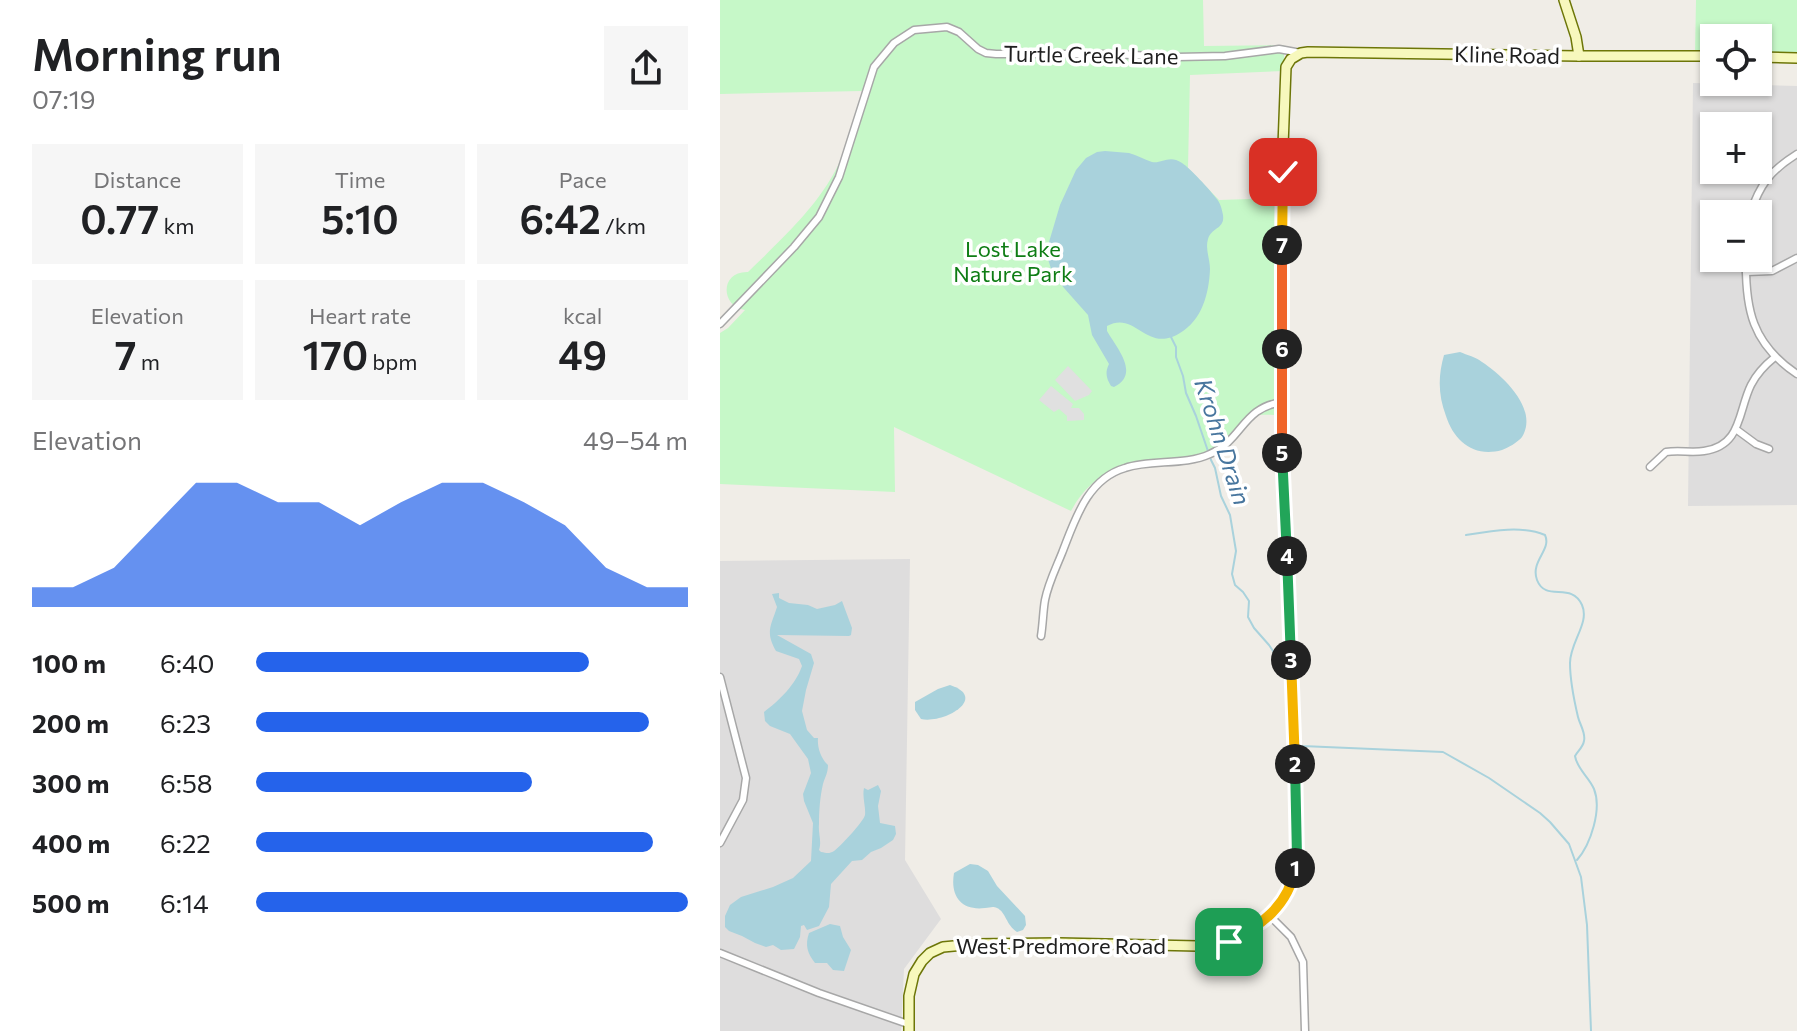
<!DOCTYPE html>
<html lang="en">
<head>
<meta charset="utf-8">
<style>
	:root { --surface:#fff; --page:#f6f6f6; --text:#202124; --muted:#757577; --accent:#2563eb }
	body { margin:0; font-family:Commissioner,sans-serif; background:var(--page); color:var(--text); height:100vh; display:flex; flex-direction:column; font-size:30px; white-space:nowrap }
	* { box-sizing:border-box; margin:0 }
	p { font-size:26px; color:var(--muted) }
	.icon { flex:none; width:44px; height:44px; fill:none; stroke:currentColor; stroke-width:2; stroke-linecap:round; stroke-linejoin:round }
	.map { position:relative; flex:1; overflow:hidden }
	.side { display:flex; flex-direction:column; background:var(--surface); width:720px }
	.side>* { flex:none }
	.tools { position:absolute; left:980px; top:24px; display:grid; gap:16px }
	.tools a { display:grid; place-items:center; width:72px; height:72px; border-radius:0px; background:var(--surface); box-shadow:0 2px 6px #0004; font-size:40px }
	.pin { position:absolute; display:grid; place-items:center; width:68px; height:68px; color:#fff; margin:-34px; border-radius:16px; box-shadow:0 4px 12px #0006 }
	.km { position:absolute; width:40px; height:40px; margin:-20px; border-radius:50%; background:#222; color:#fff; font-size:22px; line-height:40px; text-align:center }
	.round { display:grid; place-items:center; flex:none; width:84px; height:84px; border-radius:0px; background:var(--page) }
	.headline { display:flex; align-items:center; justify-content:space-between; height:136px; padding:0 32px }
	h1 { font-size:44px; font-weight:600; line-height:60px }
	.figures { display:grid; grid-template-columns:repeat(3,1fr); gap:12px; height:136px; padding:8px 32px }
	.figures div { display:grid; align-content:center; border-radius:0px; background:var(--page); text-align:center }
	.figures b { font-size:40px; font-weight:600 }
	.figures small { font-size:22px; font-weight:400 }
	.figures p { font-size:22px }
	.chart { height:224px; padding:16px 32px }
	.chart p { display:flex; justify-content:space-between }
	.chart svg { width:100%; height:144px; margin-top:8px; fill:var(--accent); opacity:.7 }
	ul { padding:0 32px; list-style:none; font-size:26px }
	li { display:grid; grid-template-columns:128px 96px 1fr; align-items:center; height:60px }
	li i { height:20px; border-radius:10px; background:var(--accent) }
	main { display:flex; flex:1; min-height:0 }
	.map>svg:first-child { display:block }
	.residential { fill:#dedddd; fill-rule:evenodd }
	.park { fill:#c6f8c8 }
	.parking { fill:#e0e0e0 }
	.water { fill:#a9d2dc }
	.lines { fill:none; stroke-linecap:round; stroke-linejoin:round }
	.stream { stroke:#a9d2dc; stroke-width:2 }
	.street-casing { stroke:#a7a7a7; stroke-width:9 }
	.secondary-casing { stroke:#6d7608; stroke-width:12 }
	.street { stroke:#fff; stroke-width:6 }
	.secondary { stroke:#f7f8bd; stroke-width:9 }
	.split-1-casing { stroke:#fff; stroke-width:16 }
	.split-2-casing { stroke:#fff; stroke-width:16 }
	.split-3-casing { stroke:#fff; stroke-width:16 }
	.split-4-casing { stroke:#fff; stroke-width:16 }
	.split-5-casing { stroke:#fff; stroke-width:16 }
	.split-6-casing { stroke:#fff; stroke-width:16 }
	.split-7-casing { stroke:#fff; stroke-width:16 }
	.split-8-casing { stroke:#fff; stroke-width:16 }
	.split-1 { stroke:#f5b400; stroke-width:10 }
	.split-2 { stroke:#22a559; stroke-width:10 }
	.split-3 { stroke:#f5b400; stroke-width:10 }
	.split-4 { stroke:#22a559; stroke-width:10 }
	.split-5 { stroke:#22a559; stroke-width:10 }
	.split-6 { stroke:#f0652b; stroke-width:10 }
	.split-7 { stroke:#f0652b; stroke-width:10 }
	.split-8 { stroke:#f5b400; stroke-width:10 }
	.labels { text-anchor:middle; stroke-width:7; stroke-linejoin:round; paint-order:stroke }
	.street-label { font-size:22px; fill:#202020; stroke:#fff }
	.park-label { font-size:22px; fill:#0f7d15; stroke:#fff }
	.water-label { font-size:24px; font-style:italic; fill:#48769e; stroke:#fff }
</style>
</head>
<body>
<main>
<section class="side">
<div class="headline"><div><h1>Morning run</h1><p>07:19</p></div><a class="round"><svg class="icon" aria-label="share" viewBox="0 0 24 24"><path d="M12 15V3M7 8l5-5 5 5M5 13v7h14v-7"/></svg></a></div>
<div class="figures">
<div><p>Distance</p><b>0.77<small> km</small></b></div>
<div><p>Time</p><b>5:10</b></div>
<div><p>Pace</p><b>6:42<small> /km</small></b></div>
</div>
<div class="figures">
<div><p>Elevation</p><b>7<small> m</small></b></div>
<div><p>Heart rate</p><b>170<small> bpm</small></b></div>
<div><p>kcal</p><b>49</b></div>
</div>
<div class="chart"><p><span>Elevation</span>49–54 m</p>
<svg viewBox="0 0 160 44" preserveAspectRatio="none"><path d="M0 44V38L10 38L20 32L30 19L40 6L50 6L60 12L70 12L80 19L90 12L100 6L110 6L120 12L130 19L140 32L150 38L160 38V44z"/></svg>
</div>
<ul>
<li><b>100 m</b>6:40<i style="width:77%"></i></li>
<li><b>200 m</b>6:23<i style="width:91%"></i></li>
<li><b>300 m</b>6:58<i style="width:64%"></i></li>
<li><b>400 m</b>6:22<i style="width:92%"></i></li>
<li><b>500 m</b>6:14<i style="width:100%"></i></li>
</ul>
</section>
<div class="map">
<svg width="1077" height="1031" viewBox="0 0 1077 1031">
	<rect width="100%" height="100%" fill="#f0ede7"/>
	<!-- residential -->
	<g class="residential">
		<path d="M973,83L1077,86V505L968,506ZM994,126H1038V170H994ZM994,214H1038V258H994Z"/>
		<path d="M190,559L185,860L221,919L184,969L181,1031H0V561Z"/>
	</g>
	<!-- park -->
	<g class="park">
		<path d="M0,0H483L484,46L564,45V71L470,75L468,168L499,200L559,198V415C551,415 542,414 534,416C514,423 505,445 486,454C477,458 465,458 456,459C410,465 375,466 351,511L174,427L175,492L0,484V333L8,328L25,310C0,306 0,271 28,272C91,211 125,180 142,91L0,94Z"/>
		<path d="M976,0H1077V56L1038,55V38H994V54L975,53Z"/>
	</g>
	<!-- parking -->
	<g class="parking">
		<path d="M348,366L372,391L369,395L355,401L335,380Z"/>
		<path d="M331,386L353,404L351,408H359L364,414V420L347,421V416L339,409L334,412L319,400Z"/>
	</g>
	<!-- water -->
	<g class="water">
		<path d="M385,151C393,152 401,152 409,153C417,155 425,160 432,162C442,164 449,154 462,163C470,168 490,190 496,198C500,202 502,209 503,215C505,229 492,227 488,239C485,249 490,259 490,269C489,294 482,320 460,333C426,354 416,310 387,326V331C396,347 421,374 394,387L391,386C386,378 385,372 389,364L372,335L368,315L344,288L332,272L328,259L329,242L340,205L356,170L366,158L377,152Z"/>
		<path d="M740,352C747,355 756,357 762,362C783,376 819,409 802,437C798,442 788,448 782,450C754,458 734,441 726,416C718,395 718,376 724,355Z"/>
		<path d="M59,593V598L69,603L88,605L97,609L115,605L122,601L132,628L131,635L129,636L57,635L91,654L94,663L86,690L82,711L87,730L94,738H98C97,747 101,759 108,765C108,773 105,777 103,784C100,796 99,812 99,824C98,834 102,841 99,850L101,852C107,853 109,854 114,851C119,848 144,821 145,815C146,807 142,797 144,788L148,790L158,785L161,791L158,806L160,823L175,826L176,834L173,840L161,848L151,852L142,860L132,861L111,884L109,907L99,926L87,930L84,925L81,926L80,937L74,949L61,950L53,945L46,947L35,943L22,936L9,931L5,927V916L10,905L21,897L53,887L73,878L91,861L93,823L84,801L83,794L91,773L88,759L70,734L50,726L45,721L44,712C59,701 76,684 82,666L79,659L56,651C45,632 51,626 57,607L52,594Z"/>
		<path d="M230,685C269,698 224,724 201,719L195,710V702L218,689Z"/>
		<path d="M250,864L258,865L268,871L277,886L305,916L306,925L303,930L297,932C286,925 286,912 277,908C272,906 270,908 265,908C241,911 230,896 234,873Z"/>
		<path d="M110,924L120,926L123,937L131,950L124,971L113,970L107,963H95C87,953 85,945 89,933Z"/>
	</g>
	<g class="lines">
		<!-- stream -->
		<g class="stream">
			<path d="M451,337L456,347V357L463,376L466,393L476,416L491,460L495,468L501,496L510,515L516,551L512,574L515,585L523,592L529,601L528,617L534,628L549,645L559,660L566,682"/>
			<path d="M746,535C770,531 802,525 825,535C832,550 810,561 817,580C826,603 851,581 862,605C870,623 850,642 850,663C850,681 854,700 858,717C860,725 866,733 864,741C863,747 858,751 855,756C857,769 869,777 874,789C882,809 871,844 857,860"/>
			<path d="M577,685L579,741L582,746L723,752L769,778L820,813L830,822L849,844L861,877L867,925L871,1031"/>
		</g>
		<defs>
			<g id="street">
				<path d="M1034,170L1046,179"/>
				<path d="M1030,214C1040,184 1050,171 1077,154"/>
				<path d="M1026,258C1025,309 1032,344 1077,374"/>
				<path d="M1026,272L1052,271L1077,258"/>
				<path d="M0,324L74,247L99,217L119,177L154,67L174,43L194,30L227,27L239,32L258,49L266,53L276,54H390L457,57L505,56L559,49L581,53"/>
				<path d="M1017,430L1036,444L1049,449"/>
				<path d="M930,467L946,452C959,450 972,453 984,451C1022,446 1018,411 1031,385C1037,373 1045,365 1055,357"/>
				<path d="M321,636C323,624 323,611 325,600C328,584 336,568 342,553C355,520 367,479 405,468C432,459 464,466 490,454C523,440 522,407 563,402"/>
				<path d="M0,677L26,778L23,800L0,843"/>
				<path d="M550,916L571,937L583,962L585,1031"/>
				<path d="M0,953L99,993L188,1024"/>
			</g>
			<g id="secondary">
				<path d="M844,0L856,37L859,56"/>
				<path d="M1038,57L1077,58"/>
				<path d="M189,1031V996L194,974L202,961L210,953L223,947L255,944L339,943L478,946L509,942L539,926L550,916L565,896L573,878L577,857L575,784L562,464L563,146L566,67L571,59L581,53L588,52L859,56H994"/>
			</g>
		</defs>
		<!-- street casing -->
		<use href="#street" class="street-casing"/>
		<!-- secondary casing -->
		<use href="#secondary" class="secondary-casing"/>
		<!-- street -->
		<use href="#street" class="street"/>
		<!-- secondary -->
		<use href="#secondary" class="secondary"/>
	</g>
	<g class="lines">
		<defs>
			<path id="split-1" d="M509,942C541,926 569,905 575,868"/>
			<path id="split-2" d="M575,764L577,857L575,868"/>
			<path id="split-3" d="M571,660L575,764"/>
			<path id="split-4" d="M567,556L571,660"/>
			<path id="split-5" d="M562,453L567,556"/>
			<path id="split-6" d="M562,349V453"/>
			<path id="split-7" d="M562,245V349"/>
			<path id="split-8" d="M562,245L563,172"/>
		</defs>
		<!-- split-1 casing -->
		<use href="#split-1" class="split-1-casing"/>
		<!-- split-2 casing -->
		<use href="#split-2" class="split-2-casing"/>
		<!-- split-3 casing -->
		<use href="#split-3" class="split-3-casing"/>
		<!-- split-4 casing -->
		<use href="#split-4" class="split-4-casing"/>
		<!-- split-5 casing -->
		<use href="#split-5" class="split-5-casing"/>
		<!-- split-6 casing -->
		<use href="#split-6" class="split-6-casing"/>
		<!-- split-7 casing -->
		<use href="#split-7" class="split-7-casing"/>
		<!-- split-8 casing -->
		<use href="#split-8" class="split-8-casing"/>
		<!-- split-1 -->
		<use href="#split-1" class="split-1"/>
		<!-- split-2 -->
		<use href="#split-2" class="split-2"/>
		<!-- split-3 -->
		<use href="#split-3" class="split-3"/>
		<!-- split-4 -->
		<use href="#split-4" class="split-4"/>
		<!-- split-5 -->
		<use href="#split-5" class="split-5"/>
		<!-- split-6 -->
		<use href="#split-6" class="split-6"/>
		<!-- split-7 -->
		<use href="#split-7" class="split-7"/>
		<!-- split-8 -->
		<use href="#split-8" class="split-8"/>
	</g>
	<g class="labels">
		<!-- street labels -->
		<g class="street-label">
			<text transform="translate(371 55) rotate(1)" y="8">Turtle Creek Lane</text>
			<text transform="translate(787 55) rotate(1)" y="8">Kline Road</text>
			<text x="341" y="954">West Predmore Road</text>
		</g>
		<!-- park labels -->
		<g class="park-label">
			<text x="293" y="257">Lost Lake<tspan x="293" dy="25">Nature Park</tspan></text>
		</g>
		<!-- water labels -->
		<g class="water-label">
			<text transform="translate(502 442) rotate(72)" y="8">Krohn Drain</text>
		</g>
	</g>
</svg>
<div class="tools">
<a><svg class="icon" aria-label="locate" viewBox="0 0 24 24"><circle cx="12" cy="12" r="6"/><path d="M12 2v4M12 18v4M2 12h4M18 12h4"/></svg></a>
<a>+</a>
<a>−</a>
</div>
<div class="pin" style="left:509px;top:942px;background:#1e9e55"><svg class="icon" aria-label="arrive" viewBox="0 0 24 24"><path d="M6 21V4h12l-3 4 3 4H6"/></svg></div>
<div class="pin" style="left:563px;top:172px;background:#d93025"><svg class="icon" aria-label="check" viewBox="0 0 24 24"><path d="M5 12l5 5 9-10"/></svg></div>
<b class="km" style="left:575px;top:868px">1</b>
<b class="km" style="left:575px;top:764px">2</b>
<b class="km" style="left:571px;top:660px">3</b>
<b class="km" style="left:567px;top:556px">4</b>
<b class="km" style="left:562px;top:453px">5</b>
<b class="km" style="left:562px;top:349px">6</b>
<b class="km" style="left:562px;top:245px">7</b>
</div>
</main>
</body>
</html>
